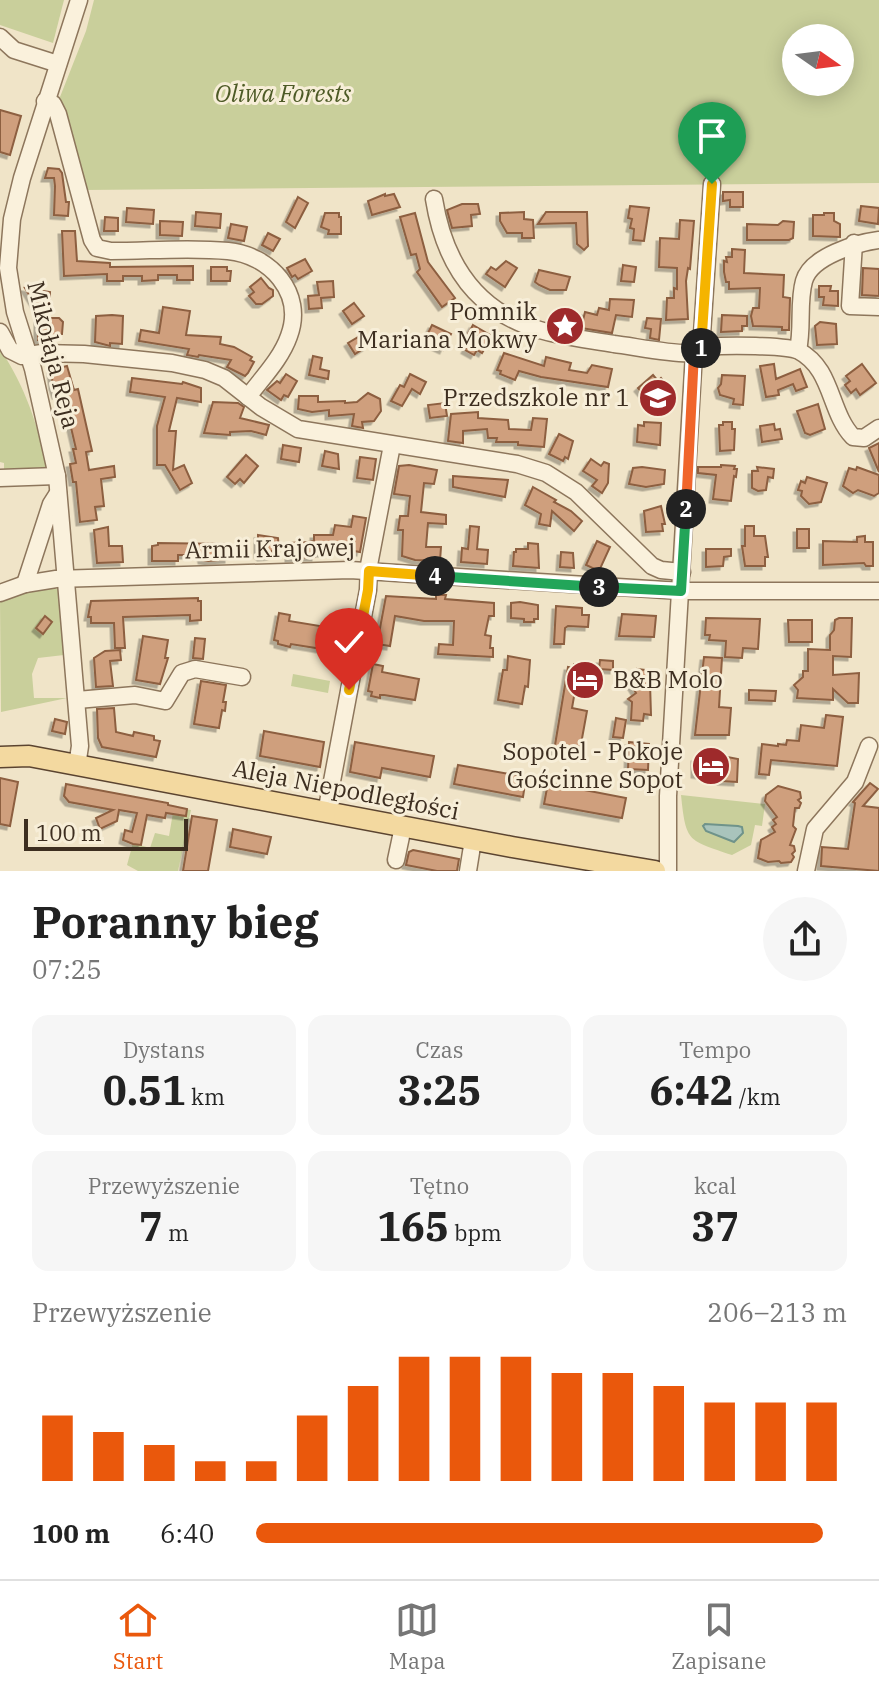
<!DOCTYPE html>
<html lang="pl">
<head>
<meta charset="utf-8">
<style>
	:root { --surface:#fff; --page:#f6f6f6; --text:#222; --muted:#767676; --line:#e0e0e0; --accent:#ea580c }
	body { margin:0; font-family:"IBM Plex Serif",serif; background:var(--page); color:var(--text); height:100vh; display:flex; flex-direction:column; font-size:30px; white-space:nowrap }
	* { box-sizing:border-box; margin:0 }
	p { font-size:26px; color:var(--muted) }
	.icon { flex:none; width:44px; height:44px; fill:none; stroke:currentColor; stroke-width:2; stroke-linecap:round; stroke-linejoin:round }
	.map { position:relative; height:871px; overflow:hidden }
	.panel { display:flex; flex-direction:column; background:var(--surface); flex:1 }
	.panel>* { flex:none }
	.needle { width:52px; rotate:104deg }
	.fabs { position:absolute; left:782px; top:24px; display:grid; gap:16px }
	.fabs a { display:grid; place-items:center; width:72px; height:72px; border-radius:50%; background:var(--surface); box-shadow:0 4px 20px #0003; font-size:40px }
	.scale { position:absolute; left:24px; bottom:20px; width:164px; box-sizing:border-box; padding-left:8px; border:4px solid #3d2e20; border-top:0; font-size:22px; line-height:28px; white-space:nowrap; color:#3d2e20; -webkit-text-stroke:6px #f7eed8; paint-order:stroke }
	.pin { position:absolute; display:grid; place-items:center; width:68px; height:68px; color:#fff; margin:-82px -34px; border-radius:50% 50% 50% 0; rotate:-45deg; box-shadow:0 0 8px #0007 }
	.pin .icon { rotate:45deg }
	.km { position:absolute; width:40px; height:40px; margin:-20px; border-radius:50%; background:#222; color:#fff; font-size:22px; line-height:40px; text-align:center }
	.round { display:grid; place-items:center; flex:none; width:84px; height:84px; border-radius:42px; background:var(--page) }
	.head { display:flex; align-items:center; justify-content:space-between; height:136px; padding:0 32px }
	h1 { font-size:44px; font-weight:700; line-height:60px }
	.figures { display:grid; grid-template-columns:repeat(3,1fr); gap:12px; height:136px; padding:8px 32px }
	.figures div { display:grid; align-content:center; border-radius:16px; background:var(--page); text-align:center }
	.figures b { font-size:40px; font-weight:700 }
	.figures small { font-size:22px; font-weight:400 }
	.figures p { font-size:22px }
	.chart { height:224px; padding:16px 32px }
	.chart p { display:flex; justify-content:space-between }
	.chart svg { width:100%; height:144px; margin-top:8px; stroke:var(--accent); stroke-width:6 }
	ul { padding:0 32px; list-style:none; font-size:26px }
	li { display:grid; grid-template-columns:128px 96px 1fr; align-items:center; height:60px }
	li i { height:20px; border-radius:10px; background:var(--accent) }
	.tabs { display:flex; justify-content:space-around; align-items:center; height:112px; border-top:2px solid var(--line); background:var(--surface); font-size:22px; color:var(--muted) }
	.tabs a { display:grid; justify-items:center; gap:4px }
	.tabs .selected { color:var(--accent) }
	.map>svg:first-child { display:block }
	.green { fill:#c9cf9b; fill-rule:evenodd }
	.water { fill:#a9c4bc; stroke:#6f938a; stroke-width:2 }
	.building { fill:#cf9f7d; stroke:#8d5f41; stroke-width:2; filter:url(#shadow) }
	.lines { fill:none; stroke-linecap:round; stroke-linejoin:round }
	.minor-casing { stroke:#8d765c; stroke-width:19 }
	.major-casing { stroke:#5b4430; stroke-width:23 }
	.minor { stroke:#faf1dc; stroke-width:16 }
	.major { stroke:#f3d9a0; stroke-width:20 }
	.split-1-casing { stroke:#fff; stroke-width:16 }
	.split-2-casing { stroke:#fff; stroke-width:16 }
	.split-3-casing { stroke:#fff; stroke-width:16 }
	.split-4-casing { stroke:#fff; stroke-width:16 }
	.split-5-casing { stroke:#fff; stroke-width:16 }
	.split-1 { stroke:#f5b400; stroke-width:10 }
	.split-2 { stroke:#f0652b; stroke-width:10 }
	.split-3 { stroke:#22a559; stroke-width:10 }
	.split-4 { stroke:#22a559; stroke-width:10 }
	.split-5 { stroke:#f5b400; stroke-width:10 }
	.labels { text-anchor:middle; stroke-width:6; stroke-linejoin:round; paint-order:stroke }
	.park-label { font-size:24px; font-style:italic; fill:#4d5a26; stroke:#f7eed8 }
	.poi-label { font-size:24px; fill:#3d2e20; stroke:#f7eed8; text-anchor:end }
	.street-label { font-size:24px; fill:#3d2e20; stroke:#f7eed8 }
</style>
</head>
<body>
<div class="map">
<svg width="879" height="871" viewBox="0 0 879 871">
	<defs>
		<filter id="shadow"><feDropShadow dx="-3.5" dy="3.5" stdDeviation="0" flood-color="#0004"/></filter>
	</defs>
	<rect width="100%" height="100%" fill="#f0e4c8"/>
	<!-- green -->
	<g class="green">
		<path d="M0,0H64L53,43L0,25Z"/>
		<path d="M94,0H879V183L84,190L58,102L86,31ZM796,38H840V82H796Z"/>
		<path d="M0,349C26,388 38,425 47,470H4V463L0,462Z"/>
		<path d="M52,587L62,591L66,647L64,648V655L38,658L32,674L34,698H67L1,712L0,601L28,591Z"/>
		<path d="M293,674L330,681L328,693L291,686Z"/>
		<path d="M681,795L765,804L762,826L755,825L751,845L732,855C688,840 686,843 681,795Z"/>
		<path d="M174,807L191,810L178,871H138L127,865L133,843L150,848L155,833L169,836Z"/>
	</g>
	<!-- water -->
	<path class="water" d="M705,824L738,826L742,827L743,833L734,842L706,831L703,826Z"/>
	<!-- building -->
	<g class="building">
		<path d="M0,110L21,116L10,155L0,152Z"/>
		<path d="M48,168L59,169L62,173L66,202H69L68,216L54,215L55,186L54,178H45Z"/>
		<path d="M723,192H743V207H730V200L723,201Z"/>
		<path d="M385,194V196L394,194L400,207L372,215L368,201Z"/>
		<path d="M298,197L308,203L295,228L286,222Z"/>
		<path d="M462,204H478L480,214L471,215L472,226L452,228L447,210Z"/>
		<path d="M630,206L649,208L644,241L633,240L634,229L630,228L632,219L628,218Z"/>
		<path d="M861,206L879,208L878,224L859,221Z"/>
		<path d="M127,208L154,210L153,224L126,222Z"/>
		<path d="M196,212L221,214L220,228L195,226Z"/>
		<path d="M524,212V219L533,220L534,238H522V233H507L500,221V213Z"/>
		<path d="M546,212H587L588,246L584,250L577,244L576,223L538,224Z"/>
		<path d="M325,213H339V217H341V234H328L329,230L321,227Z"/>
		<path d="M415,213L428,262L455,298L442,307L417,272L420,269L416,254L411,255L400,217Z"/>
		<path d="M824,213H834V221L840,224V237L813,236V215H824Z"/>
		<path d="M105,217L118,218V231H104Z"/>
		<path d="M680,220L694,221L690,269L688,268L686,281L688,319L666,320L667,298H674V288L677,289V268L659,267L660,238L679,239Z"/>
		<path d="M160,221L183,222L182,236L160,235Z"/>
		<path d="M783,221L794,222L793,238L789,240H747V224L778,225Z"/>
		<path d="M231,224L247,227L244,241L228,238Z"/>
		<path d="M62,231H75L77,261L110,263V267L193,266V280H177V275H158V280L142,281V276H123V281H107V274L64,276Z"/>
		<path d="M268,233L280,239L273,251L262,245Z"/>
		<path d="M732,249L745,250L744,273L784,275L783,297L790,298L789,330H782V327L753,326L751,316L753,308H759L760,288L729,289V282H726L724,272V261L727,262L726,257H732Z"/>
		<path d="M305,259L312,271L298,279L295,275L292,277L287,268Z"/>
		<path d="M506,261L517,268L505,287L486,274L491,267L496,270Z"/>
		<path d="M623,265L636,267L634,282L621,281Z"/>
		<path d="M211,267H227V271H231L230,281H211Z"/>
		<path d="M863,268L879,269V296L862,295Z"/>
		<path d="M539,270L570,277L566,290H550L539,285L535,282Z"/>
		<path d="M261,278L269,288L273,290V296L262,304H256L249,296L254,292L250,287Z"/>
		<path d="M333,281L334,297L321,298L322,308L309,309L308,296L319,295L317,282Z"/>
		<path d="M819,286H831L830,291H838V306L823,305L824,297H819Z"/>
		<path d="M25,288L50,292L49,306L37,305V308Z"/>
		<path d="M610,299L634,300L632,317L616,315L612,333L581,328L585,312L597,315L599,308L609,310Z"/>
		<path d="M354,303L364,316L352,324L343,311Z"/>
		<path d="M163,307L190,311L186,335L221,337L220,344L234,347L252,357L250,360L254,362L248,373L245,376L227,367L231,360L199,355L198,357L187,355L189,349L139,341L141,330L159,333Z"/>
		<path d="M49,310V318H59L63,322L62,334H55L54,340H38V319Z"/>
		<path d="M112,315L123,316L122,344L110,343V346L95,342L96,316Z"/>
		<path d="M722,315L747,316V326H742V331L721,332Z"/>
		<path d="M647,318L661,319L659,340L650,338L651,329L645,328Z"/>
		<path d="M820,322L836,324L837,344L817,345L815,326Z"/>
		<path d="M432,325L451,334L443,350L424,341Z"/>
		<path d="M473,325L492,336L482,353L477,350L474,355L465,350L468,345L463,343Z"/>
		<path d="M360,336L366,347L355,354L348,343Z"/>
		<path d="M504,353L544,366L546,357L571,363L569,370L587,373L592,365L612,369L608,387L541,377L519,371L515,380L500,374L501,371L497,370Z"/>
		<path d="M313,356L322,358L320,369L329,371L328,379L309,375Z"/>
		<path d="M774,364L776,379L800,369L807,387L796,391L793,384L778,390L779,395L766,397L760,366Z"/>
		<path d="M862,364L876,383L860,395L856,389L851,393L845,385L850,381L846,376Z"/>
		<path d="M67,366L74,390L78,389L92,451L86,452L89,470L114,466L115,477L101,479L104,506L95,507L97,520L80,522L76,482H73L70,464L76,463L73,449H76L63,393L56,395L53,386L51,370Z"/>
		<path d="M286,374L297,381L288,397L284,395L281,400L267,390L277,381L280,383Z"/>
		<path d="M410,374L426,382L420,394L412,389L402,406L391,401L400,385L404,387Z"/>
		<path d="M653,375L658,381L661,378L668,386L665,389L670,396L655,408L638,388Z"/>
		<path d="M722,375L745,376L743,405L733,404L734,399L720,395L718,388L721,384Z"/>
		<path d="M132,378L182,384L183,382L201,388V402L177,398L169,431H176L173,470L184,465L192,483L180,490L165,465H157V426L165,397L130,392Z"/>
		<path d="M368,393L380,399L381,411L374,421L362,422L363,428L352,426L354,414L329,416V410L312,412L298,409L299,396H318V402L345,401V403L357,402Z"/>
		<path d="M213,402L238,403L244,407L240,418L269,425L266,435L251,431L230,432V435L204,433Z"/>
		<path d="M445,403L447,416L430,418L428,405Z"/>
		<path d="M818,404L825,429L810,435L805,433L797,411Z"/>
		<path d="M478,412V418L508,420L509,429L531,430L533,418L547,419L544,447L518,445V442H496L497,438H488L487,429L463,431V443L448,441L451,414Z"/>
		<path d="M644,422L661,423L660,445L637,442L638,425L644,426Z"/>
		<path d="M723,422H732V429H735L734,450L720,451L719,425H723Z"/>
		<path d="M774,424L775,430L780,429L782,439L762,442L760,426Z"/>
		<path d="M559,434L573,441L568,459L565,457L563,461L549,454Z"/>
		<path d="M879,443V472L869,448Z"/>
		<path d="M283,445L301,448L299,462L281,459Z"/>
		<path d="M325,451L338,454L339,469L322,466Z"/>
		<path d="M246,455L258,466L244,483L240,479L235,484L227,477Z"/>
		<path d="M360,457L376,459L373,480L357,478Z"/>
		<path d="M591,459L601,466L604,462L609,464L608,483L602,493L592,486L597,480L583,471Z"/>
		<path d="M409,465L437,470L434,484L424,483L421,512L446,515V524L428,523L426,547H441L440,561L415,560L402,556L403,530H398L400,516H408L410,496L394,494L399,466Z"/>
		<path d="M721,465L735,466L734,469H737L736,477L734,476L731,501L713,499L716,475L698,473V467H721Z"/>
		<path d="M642,467L665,470L664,484L646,487L629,484L633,468Z"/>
		<path d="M757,467L774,469L773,478L768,477L766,490L758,491L752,488V471H758Z"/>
		<path d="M857,467L879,475V493L874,496L858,490L853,493L843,486L849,468L856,470Z"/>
		<path d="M453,476L508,480L505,497L453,487Z"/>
		<path d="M807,477L827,483L821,502L809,504L801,496L802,491L798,490L801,481L805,483Z"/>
		<path d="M533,487L556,500L554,502L571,511L582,521L574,531L552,511L550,526L539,524L541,514L525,505Z"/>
		<path d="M661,506L665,524H662L663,531L646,532L644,511Z"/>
		<path d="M353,516L366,518L360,552L324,546V553H315V557L289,558V543L308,542L314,541V535H333L335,525L351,527Z"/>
		<path d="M470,526L479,527L477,549L488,550L487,564L461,562L462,548L468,549Z"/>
		<path d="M745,526H754V536H765L768,557H765V566H745L742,546H745Z"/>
		<path d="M108,527L109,546H122L123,562L97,563L94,530Z"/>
		<rect x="797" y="529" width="12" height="19"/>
		<path d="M258,535L278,538L279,551H272V555L270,556L261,557L258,554Z"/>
		<path d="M865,536V542H873V566H866L864,563L823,565V541L857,542V537Z"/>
		<path d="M597,541L610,547L599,571L586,565Z"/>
		<path d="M158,543L227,544L228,559L208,561L202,560L201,555H178V561H152V546L158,545Z"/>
		<path d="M528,543L538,544L539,568L513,566L514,552H516V549H528Z"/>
		<path d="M706,549H731V556L724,557L723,566L706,567Z"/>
		<path d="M561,552L573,553L574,568L560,567Z"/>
		<path d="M436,595H446L445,599L494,603V616H489L485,635L491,636L490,648H493V657L438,654L439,644L453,645L454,621H424L395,616L390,646L377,644L386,596L436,599Z"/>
		<path d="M198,598V601H201V620L190,621V615L123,617L125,648H115L114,623H91V617H88L91,601Z"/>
		<path d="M520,602L538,605V619H534V622H524V619L511,618V603Z"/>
		<path d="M556,606L582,608V615H589L588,627L568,626L565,628L564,644H554Z"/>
		<path d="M279,613L290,615L289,621L326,627L322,649L291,644L290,647L278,644V641L274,640Z"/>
		<path d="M622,614L656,616L654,637L619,636Z"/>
		<path d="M45,616L52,622L43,634L36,628Z"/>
		<path d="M706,618L760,619L758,649L743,648L742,658L725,657L726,641L709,640L710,635H705Z"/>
		<path d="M839,618H852L851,657L833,656V675L859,673L858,703H848L833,689V700L797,698L798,690L794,685L803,677V671H808V649L830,650V635L834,630L835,620Z"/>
		<path d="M788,620H812V642H789Z"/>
		<path d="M143,636L168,640L165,658H168L160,684L136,680Z"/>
		<path d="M195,638L205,639L203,659L193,658Z"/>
		<path d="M120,650L121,660L110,661L113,686L96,687L94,658L105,651Z"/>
		<path d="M508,656L530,660L528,687L525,686L522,704L498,700L503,670H507Z"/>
		<path d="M704,657L722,658L719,707L731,708L729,735H695Z"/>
		<path d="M600,660L613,661V670L599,669Z"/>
		<path d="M373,664L383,666L382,672L419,679L415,700L384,695H380V698L371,696L372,692L368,691Z"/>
		<path d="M574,664L595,667L591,687L576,685L572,708L587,711L579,755L554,751L568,667L573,668Z"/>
		<path d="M637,669L653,671V684L650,683L651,715L644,714L643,721L631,720L632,702L628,699L636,693L630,683L637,679Z"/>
		<path d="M201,681L226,685L223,702H226L225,711L222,710L219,728L194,724Z"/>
		<path d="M749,690L776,691L775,701L749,700Z"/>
		<path d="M114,708L116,732L133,736L134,732L154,736V740L160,741L156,757L102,747L98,738L97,709Z"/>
		<path d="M826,715L843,717L837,766L771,760L769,775L759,774L762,744L778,746V744L786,745L787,740L799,741L801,725L824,728Z"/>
		<path d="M616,718L626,720L623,738L613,737Z"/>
		<path d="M55,719L67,722L65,734L52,731Z"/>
		<path d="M264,731L324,742L320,767L260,756Z"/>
		<path d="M355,742L434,756L430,777L382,768L380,778L350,772Z"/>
		<path d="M629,742L649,744L648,770L628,769Z"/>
		<path d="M712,754L738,759L737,782L721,781L718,777L695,774V758Z"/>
		<path d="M458,765L526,777L523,797L454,784Z"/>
		<path d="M0,778L18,782L10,826L0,824Z"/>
		<path d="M548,783L626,798L622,818L544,804Z"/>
		<path d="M870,783L878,789L863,806L879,808V871L821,866L822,847L848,849L855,803L853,802Z"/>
		<path d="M66,784L168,803V805L187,809L186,816L166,813L165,818L147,815L141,845L133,844L123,840L125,830L132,832L137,813L119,810L117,821L100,829L96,818L113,810L69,802L64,796Z"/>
		<path d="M778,786L800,792L801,798L798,800L801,803L799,808H795L793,826L796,829L790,845L794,846L795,851L792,854L794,857L791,862L781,863L779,861L768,862L758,858L761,840L775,832L772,827L776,824L773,820L777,817L765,801L766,795Z"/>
		<path d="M192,816L217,820L208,871H183Z"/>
		<path d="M233,829L271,837L267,854L230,847Z"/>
		<path d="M413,850L459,859L457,871H437L406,865L409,852Z"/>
	</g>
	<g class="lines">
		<defs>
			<g id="minor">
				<path d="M0,37L14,50L58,64"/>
				<path d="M45,101L53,104L58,114L92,240L97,248L111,251C149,251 189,247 228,251C270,255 305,293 289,336C281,359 262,378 248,397"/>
				<path d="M434,199C443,255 469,303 525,325C553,336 585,339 614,344C632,346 676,355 692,353C698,352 703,348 709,347C724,345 788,345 799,351C833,369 829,412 853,437L864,438L879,428"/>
				<path d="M854,243L850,306L879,307"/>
				<path d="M0,332L10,350L22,356L42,353L84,354L172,363L205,370L224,378L261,407L298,429L517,464L546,473L576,492L652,566L661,570L682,572"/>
				<path d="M701,349L712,184"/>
				<path d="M798,350C803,328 798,302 804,281C811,256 857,243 879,240"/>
				<path d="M0,478L57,476"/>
				<path d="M25,584L51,504L58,493"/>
				<path d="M0,593L25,584L56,579L350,570L681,591H879"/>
				<path d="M77,700L135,695L165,701L182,673L195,669L242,677"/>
				<path d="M77,766L80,746L57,476L33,369L15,312L8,268L12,219L22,178L79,0"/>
				<path d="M326,813L368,590L369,565L392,445"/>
				<path d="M396,860L403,827"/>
				<path d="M468,871L473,840"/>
				<path d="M668,871V796L694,353"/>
				<path d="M806,871L815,829L855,782L869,746"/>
			</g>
			<path id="major" d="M0,757L29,756L512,847L655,871"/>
		</defs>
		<!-- minor casing -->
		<use href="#minor" class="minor-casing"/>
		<!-- major casing -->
		<use href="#major" class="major-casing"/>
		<!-- minor -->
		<use href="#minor" class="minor"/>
		<!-- major -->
		<use href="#major" class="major"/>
	</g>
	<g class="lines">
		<defs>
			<path id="split-1" d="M701,348L712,184"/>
			<path id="split-2" d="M686,509L694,353L701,348"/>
			<path id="split-3" d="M599,587L681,591L686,509"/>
			<path id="split-4" d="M435,576L599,587"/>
			<path id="split-5" d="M349,690L368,590L369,571L435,576"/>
		</defs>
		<!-- split-1 casing -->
		<use href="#split-1" class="split-1-casing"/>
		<!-- split-2 casing -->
		<use href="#split-2" class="split-2-casing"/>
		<!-- split-3 casing -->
		<use href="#split-3" class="split-3-casing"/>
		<!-- split-4 casing -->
		<use href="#split-4" class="split-4-casing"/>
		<!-- split-5 casing -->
		<use href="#split-5" class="split-5-casing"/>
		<!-- split-1 -->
		<use href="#split-1" class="split-1"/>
		<!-- split-2 -->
		<use href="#split-2" class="split-2"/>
		<!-- split-3 -->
		<use href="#split-3" class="split-3"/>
		<!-- split-4 -->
		<use href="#split-4" class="split-4"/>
		<!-- split-5 -->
		<use href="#split-5" class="split-5"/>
	</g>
	<!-- icons -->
	<defs>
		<symbol id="sight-disc" viewBox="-11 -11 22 22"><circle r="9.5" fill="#9e2a2b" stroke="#f7eed8"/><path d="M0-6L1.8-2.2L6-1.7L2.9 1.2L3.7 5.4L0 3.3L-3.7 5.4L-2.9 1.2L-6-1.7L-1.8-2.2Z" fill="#fff"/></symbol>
		<symbol id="school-disc" viewBox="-11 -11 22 22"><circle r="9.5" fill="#9e2a2b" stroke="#f7eed8"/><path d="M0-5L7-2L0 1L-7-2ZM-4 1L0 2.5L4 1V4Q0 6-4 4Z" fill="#fff"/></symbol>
		<symbol id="hotel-disc" viewBox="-11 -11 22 22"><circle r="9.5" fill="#9e2a2b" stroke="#f7eed8"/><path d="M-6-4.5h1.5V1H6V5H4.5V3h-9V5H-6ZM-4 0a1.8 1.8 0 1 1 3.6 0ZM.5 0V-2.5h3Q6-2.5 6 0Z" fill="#fff"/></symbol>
	</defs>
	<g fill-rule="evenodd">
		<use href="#sight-disc" x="543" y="304" width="44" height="44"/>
		<use href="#school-disc" x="636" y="376" width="44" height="44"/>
		<use href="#hotel-disc" x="563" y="658" width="44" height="44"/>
		<use href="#hotel-disc" x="689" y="744" width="44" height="44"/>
	</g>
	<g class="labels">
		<!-- park labels -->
		<g class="park-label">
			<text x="283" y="102">Oliwa Forests</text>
		</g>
		<!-- poi labels -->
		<g class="poi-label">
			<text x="537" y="320">Pomnik<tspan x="537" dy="28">Mariana Mokwy</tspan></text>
			<text x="630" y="406">Przedszkole nr 1</text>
			<text x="613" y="688" text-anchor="start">B&amp;B Molo</text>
			<text x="683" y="760">Sopotel - Pokoje<tspan x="683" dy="28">Gościnne Sopot</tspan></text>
		</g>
		<!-- street labels -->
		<g class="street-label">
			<text transform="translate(53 355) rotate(76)" y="8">Mikołaja Reja</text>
			<text transform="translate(270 549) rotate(-1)" y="8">Armii Krajowej</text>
			<text transform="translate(346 790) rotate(11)" y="8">Aleja Niepodległości</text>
		</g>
	</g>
</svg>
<div class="fabs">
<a><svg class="needle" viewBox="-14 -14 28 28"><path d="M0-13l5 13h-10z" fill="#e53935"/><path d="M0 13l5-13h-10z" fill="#767676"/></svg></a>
</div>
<div class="scale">100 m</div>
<div class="pin" style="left:712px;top:184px;background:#1e9e55"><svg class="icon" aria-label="arrive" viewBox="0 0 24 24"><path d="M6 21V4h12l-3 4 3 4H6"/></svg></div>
<div class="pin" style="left:349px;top:690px;background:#d93025"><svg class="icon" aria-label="check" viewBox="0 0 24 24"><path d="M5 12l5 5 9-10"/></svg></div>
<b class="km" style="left:701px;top:348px">1</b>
<b class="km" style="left:686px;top:509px">2</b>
<b class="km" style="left:599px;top:587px">3</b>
<b class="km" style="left:435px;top:576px">4</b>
</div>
<section class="panel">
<div class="head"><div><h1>Poranny bieg</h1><p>07:25</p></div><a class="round"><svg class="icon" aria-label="share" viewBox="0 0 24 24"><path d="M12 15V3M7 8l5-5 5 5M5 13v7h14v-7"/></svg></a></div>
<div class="figures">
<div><p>Dystans</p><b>0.51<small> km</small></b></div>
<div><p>Czas</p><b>3:25</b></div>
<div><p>Tempo</p><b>6:42<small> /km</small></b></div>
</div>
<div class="figures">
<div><p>Przewyższenie</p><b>7<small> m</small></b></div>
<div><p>Tętno</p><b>165<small> bpm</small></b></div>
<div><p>kcal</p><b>37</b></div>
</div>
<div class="chart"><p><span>Przewyższenie</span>206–213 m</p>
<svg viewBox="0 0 160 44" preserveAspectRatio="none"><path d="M5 44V24M15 44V29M25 44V33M35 44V38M45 44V38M55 44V24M65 44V15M75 44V6M85 44V6M95 44V6M105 44V11M115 44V11M125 44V15M135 44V20M145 44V20M155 44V20"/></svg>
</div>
<ul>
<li><b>100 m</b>6:40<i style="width:96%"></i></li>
</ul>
</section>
<nav class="tabs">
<a class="selected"><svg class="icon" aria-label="home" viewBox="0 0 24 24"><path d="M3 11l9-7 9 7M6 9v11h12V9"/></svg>Start</a>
<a><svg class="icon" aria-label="map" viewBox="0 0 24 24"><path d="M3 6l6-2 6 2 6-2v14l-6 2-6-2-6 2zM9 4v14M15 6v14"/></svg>Mapa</a>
<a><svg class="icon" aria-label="saved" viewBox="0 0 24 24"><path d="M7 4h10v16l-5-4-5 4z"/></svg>Zapisane</a>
</nav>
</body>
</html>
